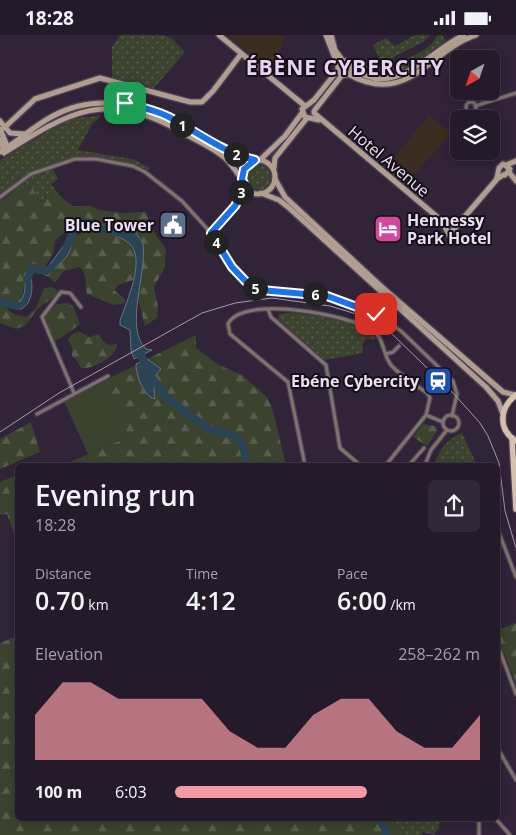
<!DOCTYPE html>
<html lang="en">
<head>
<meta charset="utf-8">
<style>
	:root { --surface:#251a2a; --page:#312736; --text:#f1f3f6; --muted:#a3a1a8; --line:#423847; --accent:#f49aa4 }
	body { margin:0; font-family:"Open Sans",sans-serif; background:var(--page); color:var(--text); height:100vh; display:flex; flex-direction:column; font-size:19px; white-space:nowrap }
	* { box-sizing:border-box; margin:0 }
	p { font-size:16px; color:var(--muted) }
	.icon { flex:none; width:28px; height:28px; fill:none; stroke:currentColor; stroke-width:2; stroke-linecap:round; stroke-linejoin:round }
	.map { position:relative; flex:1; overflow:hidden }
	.drawer { position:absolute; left:15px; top:428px; width:485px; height:358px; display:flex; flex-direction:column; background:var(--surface); border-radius:8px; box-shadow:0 2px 12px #0003,0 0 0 1px var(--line) }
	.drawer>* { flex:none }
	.needle { width:32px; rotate:220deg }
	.controls { position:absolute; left:450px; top:15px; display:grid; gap:10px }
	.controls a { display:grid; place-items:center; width:50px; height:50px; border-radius:8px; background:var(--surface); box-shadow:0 2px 12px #0003,0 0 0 1px var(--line); font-size:25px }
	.pin { position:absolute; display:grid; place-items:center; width:42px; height:42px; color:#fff; margin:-21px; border-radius:10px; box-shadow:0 2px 8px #0006 }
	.km { position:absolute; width:25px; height:25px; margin:-12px; border-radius:50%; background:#222; color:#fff; font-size:14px; line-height:25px; text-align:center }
	.round { display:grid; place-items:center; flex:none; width:52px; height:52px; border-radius:8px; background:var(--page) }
	.overview { display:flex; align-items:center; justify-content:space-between; height:85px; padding:0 20px }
	h1 { font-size:28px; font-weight:600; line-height:38px }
	.figures { display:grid; grid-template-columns:repeat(3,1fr); gap:8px; height:85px; padding:5px 20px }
	.figures div { display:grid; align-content:center }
	.figures b { font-size:25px; font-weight:600 }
	.figures small { font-size:14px; font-weight:400 }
	.figures p { font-size:14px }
	.chart { height:140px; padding:10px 20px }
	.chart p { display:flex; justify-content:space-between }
	.chart svg { width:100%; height:90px; margin-top:5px; fill:var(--accent); opacity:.7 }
	ul { padding:0 20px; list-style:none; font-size:16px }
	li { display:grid; grid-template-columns:80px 60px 1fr; align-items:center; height:38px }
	li i { height:12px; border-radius:6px; background:var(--accent) }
	.status { display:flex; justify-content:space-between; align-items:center; height:35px; padding:0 25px; background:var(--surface); direction:ltr }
	.status svg { height:14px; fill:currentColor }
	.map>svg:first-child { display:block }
	.commercial { fill:#3b2e20 }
	.grass { fill:url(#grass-dots) }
	.forest { fill:url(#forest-firs) }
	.pitch { fill:#3b432f }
	.water { fill:#2b4455; stroke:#647383 }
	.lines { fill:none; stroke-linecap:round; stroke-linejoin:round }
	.river { stroke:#2b4455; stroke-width:8 }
	.street-casing { stroke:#4e4155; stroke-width:5.5 }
	.secondary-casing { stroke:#4e4155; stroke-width:8 }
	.primary-casing { stroke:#4e4155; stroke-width:8 }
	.street { stroke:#7f746b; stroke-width:3 }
	.secondary { stroke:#b09f90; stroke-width:5 }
	.primary { stroke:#d5c0ad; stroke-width:5.5 }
	.tram { stroke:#a59aab; stroke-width:1 }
	.route-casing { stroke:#fff; stroke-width:10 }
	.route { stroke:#1a73e8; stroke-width:6 }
	.labels { text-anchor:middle; stroke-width:4; stroke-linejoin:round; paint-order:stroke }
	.street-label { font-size:16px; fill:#e9e0ee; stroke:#150f19 }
	.poi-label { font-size:16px; font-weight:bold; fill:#e9e0ee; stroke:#150f19; text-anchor:end }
	.district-label { font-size:21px; font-weight:bold; letter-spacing:1px; fill:#e5d3ef; stroke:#150f19 }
</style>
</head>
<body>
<div class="status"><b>18:28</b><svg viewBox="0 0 49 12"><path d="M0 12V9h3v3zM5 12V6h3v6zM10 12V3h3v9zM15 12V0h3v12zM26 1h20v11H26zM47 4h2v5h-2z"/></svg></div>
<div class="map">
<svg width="516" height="800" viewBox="0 0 516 800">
	<defs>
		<pattern id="grass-dots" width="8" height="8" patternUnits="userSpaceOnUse" patternTransform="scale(1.25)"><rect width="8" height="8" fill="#3b432f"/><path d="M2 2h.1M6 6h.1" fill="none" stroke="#575e4d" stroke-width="1.8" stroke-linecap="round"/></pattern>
		<pattern id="forest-firs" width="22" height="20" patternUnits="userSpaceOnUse" patternTransform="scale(1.25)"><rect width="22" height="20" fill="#3b432f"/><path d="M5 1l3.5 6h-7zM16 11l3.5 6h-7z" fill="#575e4d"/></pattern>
	</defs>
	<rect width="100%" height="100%" fill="#312338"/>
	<!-- commercial -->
	<g class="commercial">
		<path d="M227,0H284L275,38Z"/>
		<path d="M429,80L451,98L405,150L385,134Z"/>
	</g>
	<!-- grass -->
	<g class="grass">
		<path d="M120,0H163L171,3L185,17L154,53L112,43V12Z"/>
		<path d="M415,0H430L423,7L386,26L380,24L373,10L386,3L395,11Z"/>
		<path d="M437,0H442L446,7C415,27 396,54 356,34L370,28L383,33L387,32C402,25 431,17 437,0Z"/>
		<path d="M102,80L92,89L78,115L133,124L150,133L145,137C126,128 95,120 74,124C67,125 59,130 52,132L58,144L51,149L58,159L52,158L40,167L32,152L11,156L0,167V125L69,84Z"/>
		<circle cx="258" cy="142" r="13"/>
		<path d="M286,278C314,279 356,283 377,304L366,305L362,310L363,318L325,325L278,285L279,279Z"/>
		<path d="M462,398L477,430H434C439,415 447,404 462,398Z"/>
		<path d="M397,783H440L439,793L434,800L423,797L422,800H400L397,793Z"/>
	</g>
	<!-- forest -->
	<g class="forest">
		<path d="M32,152L40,167L49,159L56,157L72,171H90L100,175L121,178L146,177L152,194L166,214L165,232L154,252L158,272L157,283L145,291L133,245L118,250L114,255L125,264V268L114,270L87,259C84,249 89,240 79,232L64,236L55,248L48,241C62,224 67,227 71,203L90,194L87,191L72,190L55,206L53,219L40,239L30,237L25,246L21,266L17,269L0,264V167L17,153Z"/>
		<path d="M52,252L58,256L57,260L38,273L26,290L16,294L0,288V268L14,279L26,282L36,273L44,253Z"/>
		<path d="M67,268L73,271L80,289L64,301L52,307L43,282L56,269Z"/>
		<path d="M80,297L89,302L99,299C104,309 106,311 117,309C118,321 92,335 81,333L75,323L72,322V312L68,305L72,299Z"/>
		<path d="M196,300V313L219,330L242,340L266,361L272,372L286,430H63L128,402L104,346L136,330C136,340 144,362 155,364L153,343L161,334L147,324Z"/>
		<path d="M31,387L40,417L0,434V404Z"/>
		<path d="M423,389L436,391L437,396L427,411L413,402Z"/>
		<path d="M17,440H18L17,508L7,479L0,480V447Z"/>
		<path d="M516,588V648L498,603V595Z"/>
		<path d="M17,601L18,782H397V793L400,800H0V608Z"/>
	</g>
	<!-- pitch -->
	<path class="pitch" d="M104,346L128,402L88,419L63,364Z"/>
	<!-- water -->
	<g class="water">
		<path d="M129,190C134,191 134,193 136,198C138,203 142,204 143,210C147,238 124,293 146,314L152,315L134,324L131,315L130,295L120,290V286C126,267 147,224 129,208C124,204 116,201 111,199L110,195L120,196Z"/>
		<path d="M70,202C76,220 58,228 48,241L43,239Z"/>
		<path d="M26,237H30C33,248 34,268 21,274L8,272L10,268L17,269C26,263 26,250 24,240Z"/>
		<path d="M147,324L161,334L153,343L155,364C143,361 136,340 136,329Z"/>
	</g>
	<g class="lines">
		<!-- river -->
		<g class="river">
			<path d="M67,211L78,187H87L95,193L120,198"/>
			<path d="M27,245L32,233L47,236L51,233"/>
			<path d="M0,267L17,271"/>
			<path d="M138,312L148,338L167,363L207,393L235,401L241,407L245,419V430"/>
			<path d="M379,782L386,795V800"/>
		</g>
		<defs>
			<g id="street">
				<circle cx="471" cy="72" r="5"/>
				<path d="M475,71L516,58"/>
				<path d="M0,162L31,139L75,124H96L133,131L145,137L182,166L211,198L232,232L250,251L261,255L307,258L342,265L376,279L401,296L453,346L457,359L452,381"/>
				<path d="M236,168L245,151"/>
				<path d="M211,198L235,171L252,157"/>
				<path d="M268,274L271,282L326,330L340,413L360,430"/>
				<path d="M386,319L393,317L399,311"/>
				<path d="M74,358L42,282L61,257L70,258L81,272"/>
				<path d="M37,379L108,341"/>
				<path d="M426,380L443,387"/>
				<circle cx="451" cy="388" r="8"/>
				<path d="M305,430L288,347L230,299L228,289C242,259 351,280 374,296C383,303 383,317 389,327C394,337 418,351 427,358L430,363L426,380L386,430"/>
				<path d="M409,430L424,413"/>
				<path d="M425,430L431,415L447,395"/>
				<path d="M498,495L516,542"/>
				<path d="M498,611L516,659"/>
				<path d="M498,714L516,745"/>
				<path d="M479,782V800"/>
				<path d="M494,782L510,800"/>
			</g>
			<g id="secondary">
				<path d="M219,0L305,71"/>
				<path d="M326,0L338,31"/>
				<path d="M331,0L335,15L343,26"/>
				<circle cx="345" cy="33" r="7"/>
				<path d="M352,33C394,65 428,17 464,0"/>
				<path d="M348,39C408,72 427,17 476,0"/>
				<path d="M314,76L343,39"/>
				<path d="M314,78L442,186L451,189L460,187"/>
				<path d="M319,85L305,82L302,74L314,65L338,35"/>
				<path d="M0,86L10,98L24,99"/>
				<path d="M4,93L35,64L100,43L190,67H202L213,56L241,19"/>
				<path d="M0,94L6,108L5,114"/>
				<path d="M0,104L3,113L6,115"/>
				<path d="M0,117C18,106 33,92 51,82C96,57 144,69 186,92C209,104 230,119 255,125"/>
				<path d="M4,118C71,76 106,54 182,97C195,105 213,112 225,123C231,128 236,137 242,144"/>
				<path d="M260,125L285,101L302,78"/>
				<circle cx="258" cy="142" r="17"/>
				<path d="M506,130L516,126"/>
				<path d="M274,133L275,123L307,83"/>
				<path d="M509,137L516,146"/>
				<path d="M497,143L499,133L503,129L510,134L505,140"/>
				<path d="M275,144L285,162L383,253L503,357L515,360"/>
				<path d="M261,158L279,165L288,172L486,352L498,366L503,379"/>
				<path d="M442,186L449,200L497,144L503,140"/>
			</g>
			<g id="primary">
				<path d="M516,360C500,372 497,394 516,406"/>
				<path d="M512,403L516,474"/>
			</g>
		</defs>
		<!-- street casing -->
		<use href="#street" class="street-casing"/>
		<!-- secondary casing -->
		<use href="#secondary" class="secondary-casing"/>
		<!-- primary casing -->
		<use href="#primary" class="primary-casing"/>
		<!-- street -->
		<use href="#street" class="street"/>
		<!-- secondary -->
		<use href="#secondary" class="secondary"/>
		<!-- primary -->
		<use href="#primary" class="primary"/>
		<!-- tram -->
		<path class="tram" d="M0,397L59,358L202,278L235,268L272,263L330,271L366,282L390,297L454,359L480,388L488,401L499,428L505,476L516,513"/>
	</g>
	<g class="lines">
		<defs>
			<path id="route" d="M125,68C140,72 155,75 169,82C197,97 224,118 255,125L244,134L242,144L245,151L235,171L211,198L232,232L250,251L261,255L327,261L376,279"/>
		</defs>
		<!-- route casing -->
		<use href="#route" class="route-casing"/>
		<!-- route -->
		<use href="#route" class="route"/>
	</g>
	<!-- icons -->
	<defs>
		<symbol id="civic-square" viewBox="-11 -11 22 22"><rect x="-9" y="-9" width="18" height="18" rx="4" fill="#5c6f8a" stroke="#150f19"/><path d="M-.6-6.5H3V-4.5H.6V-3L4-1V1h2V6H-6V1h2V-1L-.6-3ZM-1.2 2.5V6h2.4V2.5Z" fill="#fff"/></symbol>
		<symbol id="hotel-square" viewBox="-11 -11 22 22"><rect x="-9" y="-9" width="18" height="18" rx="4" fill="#d1479c" stroke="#150f19"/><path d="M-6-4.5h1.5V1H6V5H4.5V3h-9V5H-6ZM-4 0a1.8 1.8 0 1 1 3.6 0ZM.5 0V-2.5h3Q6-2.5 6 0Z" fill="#fff"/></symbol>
		<symbol id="station-square" viewBox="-11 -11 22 22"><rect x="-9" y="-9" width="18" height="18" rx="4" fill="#1a4fb4" stroke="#150f19"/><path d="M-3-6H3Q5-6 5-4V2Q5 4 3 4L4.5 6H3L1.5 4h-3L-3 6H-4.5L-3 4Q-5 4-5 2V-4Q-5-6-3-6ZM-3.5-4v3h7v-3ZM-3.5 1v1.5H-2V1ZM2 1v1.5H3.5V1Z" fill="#fff"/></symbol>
	</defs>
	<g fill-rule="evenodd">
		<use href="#civic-square" x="157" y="174" width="32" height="32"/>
		<use href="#hotel-square" x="372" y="178" width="32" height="32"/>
		<use href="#station-square" x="422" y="330" width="32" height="32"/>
	</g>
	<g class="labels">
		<!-- street labels -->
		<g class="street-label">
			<text transform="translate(389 126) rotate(40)" y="6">Hotel Avenue</text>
		</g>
		<!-- poi labels -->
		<g class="poi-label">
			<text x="407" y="191" text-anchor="start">Hennessy<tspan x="407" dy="18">Park Hotel</tspan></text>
			<text x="154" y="196">Blue Tower</text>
			<text x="419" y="352">Ebéne Cybercity</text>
		</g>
		<!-- district labels -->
		<g class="district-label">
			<text x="345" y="40">ÉBÈNE CYBERCITY</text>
		</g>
	</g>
</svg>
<div class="controls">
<a><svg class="needle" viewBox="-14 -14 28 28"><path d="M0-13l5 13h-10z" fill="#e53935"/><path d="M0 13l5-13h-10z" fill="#a3a1a8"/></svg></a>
<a><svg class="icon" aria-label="layers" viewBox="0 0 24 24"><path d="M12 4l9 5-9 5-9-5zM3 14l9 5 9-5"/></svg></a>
</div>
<div class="pin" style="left:125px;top:68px;background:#1e9e55"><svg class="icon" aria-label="arrive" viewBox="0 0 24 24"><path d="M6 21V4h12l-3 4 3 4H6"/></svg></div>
<div class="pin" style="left:376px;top:279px;background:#d93025"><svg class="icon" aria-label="check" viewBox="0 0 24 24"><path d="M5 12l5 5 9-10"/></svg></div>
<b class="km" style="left:182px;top:90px">1</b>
<b class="km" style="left:236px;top:119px">2</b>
<b class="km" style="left:241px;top:157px">3</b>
<b class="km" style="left:216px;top:207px">4</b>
<b class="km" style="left:255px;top:253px">5</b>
<b class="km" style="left:315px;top:259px">6</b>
<section class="drawer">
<div class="overview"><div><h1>Evening run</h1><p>18:28</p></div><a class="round"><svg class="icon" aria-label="share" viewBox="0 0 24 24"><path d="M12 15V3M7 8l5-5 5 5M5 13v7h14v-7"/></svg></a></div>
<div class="figures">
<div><p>Distance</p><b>0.70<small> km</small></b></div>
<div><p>Time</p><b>4:12</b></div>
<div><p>Pace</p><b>6:00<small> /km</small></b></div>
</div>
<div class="chart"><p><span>Elevation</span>258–262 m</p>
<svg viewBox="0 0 160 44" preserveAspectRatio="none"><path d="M0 44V22L10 6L20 6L30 14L40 14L50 14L60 14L70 30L80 38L90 38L100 22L110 14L120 14L130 30L140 38L150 38L160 22V44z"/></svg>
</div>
<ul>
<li><b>100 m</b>6:03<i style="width:63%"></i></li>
</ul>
</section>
</div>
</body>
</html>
